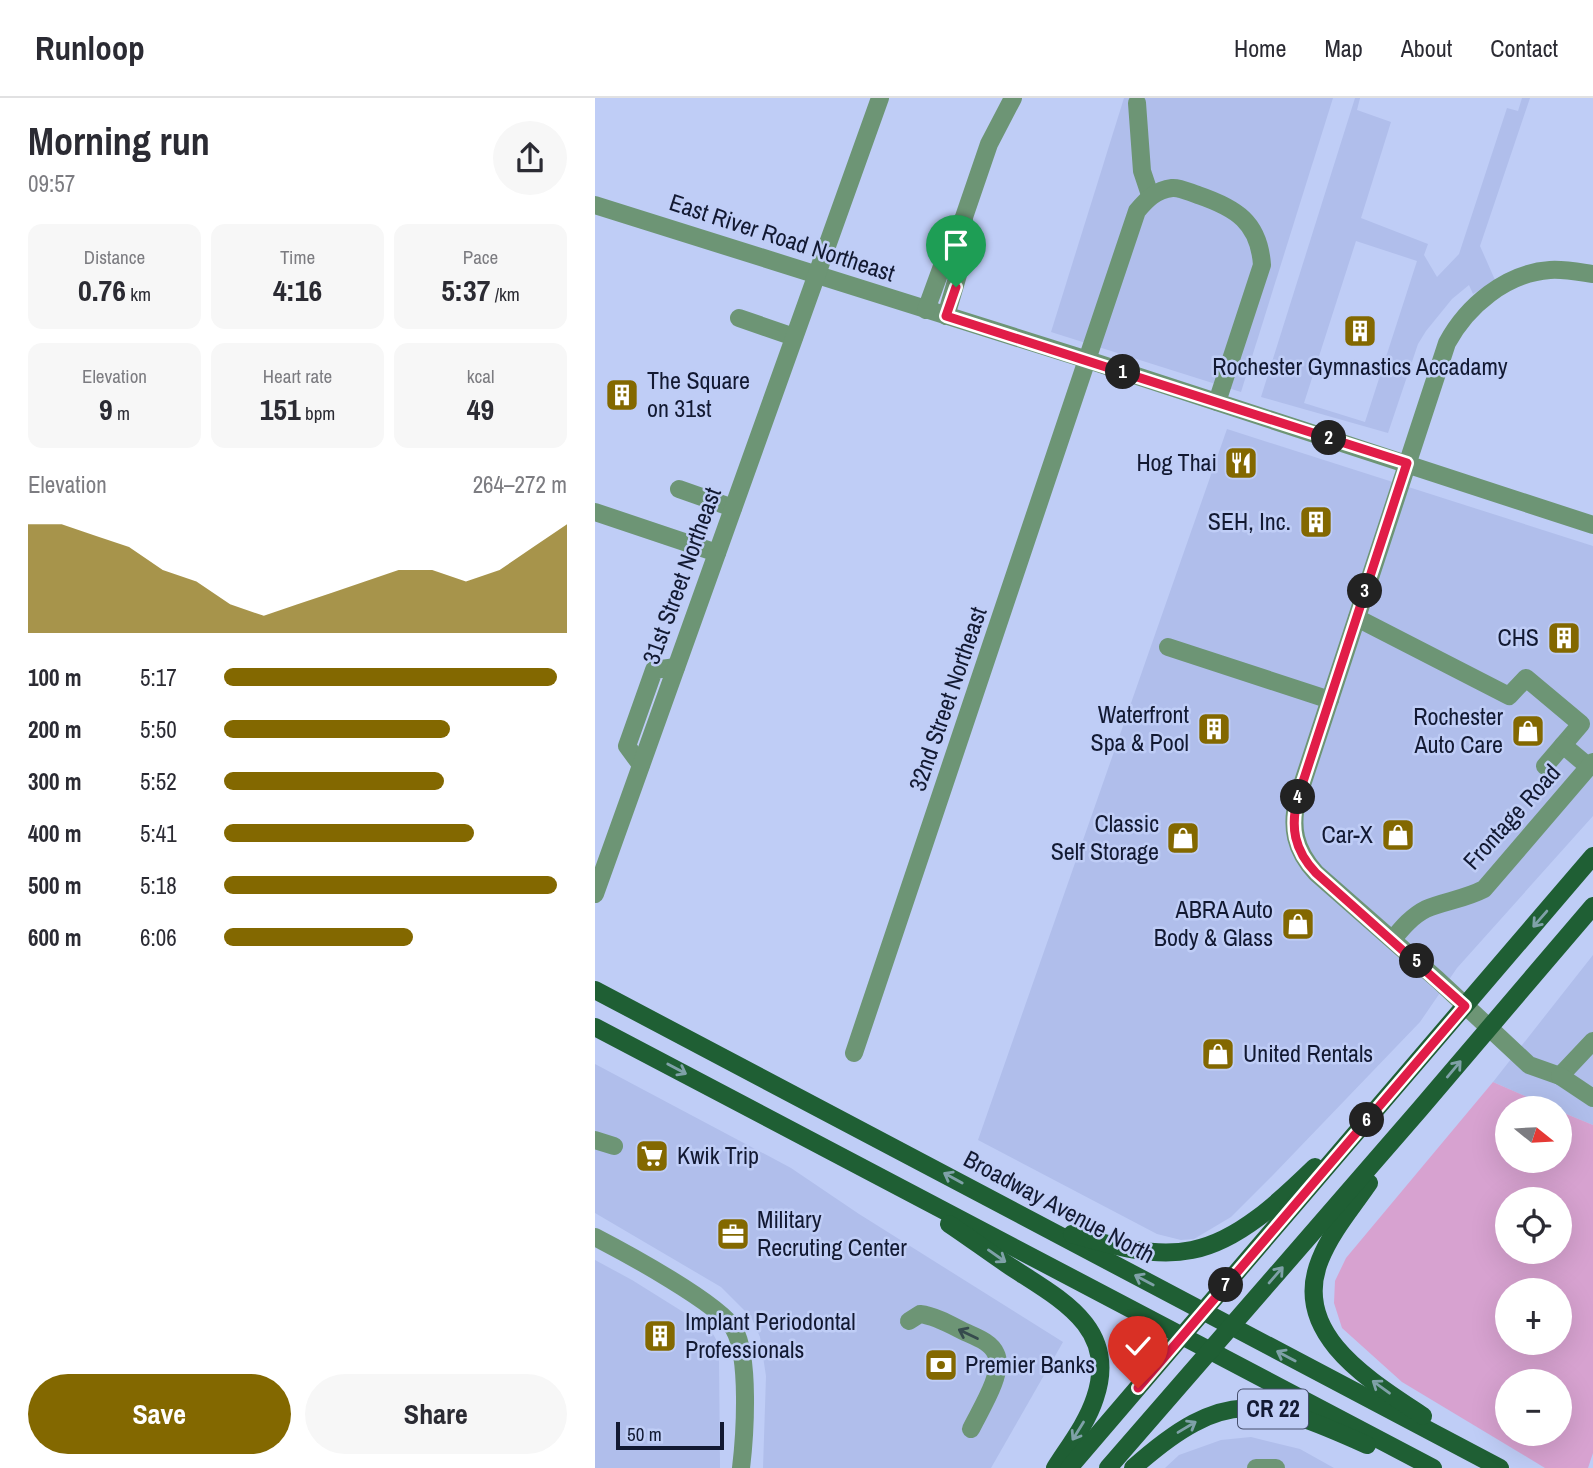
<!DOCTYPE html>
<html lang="en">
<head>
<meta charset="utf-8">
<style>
	:root { --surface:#fff; --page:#f7f7f7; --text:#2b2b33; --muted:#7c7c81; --line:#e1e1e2; --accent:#836800 }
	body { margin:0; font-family:"Archivo Narrow",sans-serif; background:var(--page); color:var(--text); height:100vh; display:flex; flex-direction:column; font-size:26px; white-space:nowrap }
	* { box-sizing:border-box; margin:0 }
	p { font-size:23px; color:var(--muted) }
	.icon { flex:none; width:38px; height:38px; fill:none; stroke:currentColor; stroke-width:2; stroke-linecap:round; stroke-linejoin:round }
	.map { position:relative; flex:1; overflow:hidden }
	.side { display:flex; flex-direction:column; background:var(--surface); width:595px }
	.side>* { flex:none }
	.needle { width:46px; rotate:108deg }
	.controls { position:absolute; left:900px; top:998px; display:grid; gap:14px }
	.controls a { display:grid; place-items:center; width:77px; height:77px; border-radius:50%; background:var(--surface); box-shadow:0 7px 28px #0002; font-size:35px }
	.scale { position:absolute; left:21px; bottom:18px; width:108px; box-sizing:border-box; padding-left:7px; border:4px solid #121932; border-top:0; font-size:19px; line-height:24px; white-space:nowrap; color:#121932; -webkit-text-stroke:5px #bfcdf6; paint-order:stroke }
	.pin { position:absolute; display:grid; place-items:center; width:60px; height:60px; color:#fff; margin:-72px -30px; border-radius:50% 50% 50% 0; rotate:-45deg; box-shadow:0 0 7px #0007 }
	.pin .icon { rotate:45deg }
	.km { position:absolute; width:35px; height:35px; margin:-18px; border-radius:50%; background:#222; color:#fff; font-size:19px; line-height:35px; text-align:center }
	.round { display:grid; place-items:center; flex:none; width:74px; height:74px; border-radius:37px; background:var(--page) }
	.headline { display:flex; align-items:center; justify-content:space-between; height:119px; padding:0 28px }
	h1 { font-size:38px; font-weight:700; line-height:52px }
	.metrics { display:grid; grid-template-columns:repeat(3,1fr); gap:10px; height:119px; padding:7px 28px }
	.metrics div { display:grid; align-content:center; border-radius:14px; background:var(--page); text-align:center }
	.metrics b { font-size:30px; font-weight:700 }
	.metrics small { font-size:19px; font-weight:400 }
	.metrics p { font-size:19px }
	.chart { height:196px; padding:14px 28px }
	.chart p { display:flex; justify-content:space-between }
	.chart svg { width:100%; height:126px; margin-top:7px; fill:var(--accent); opacity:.7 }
	.cta { display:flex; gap:14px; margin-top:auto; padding:14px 28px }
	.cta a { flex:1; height:80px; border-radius:42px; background:var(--accent); color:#fff; font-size:28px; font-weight:700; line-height:80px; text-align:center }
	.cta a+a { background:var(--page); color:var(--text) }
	ul { padding:0 28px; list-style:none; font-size:23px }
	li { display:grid; grid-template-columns:112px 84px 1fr; align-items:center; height:52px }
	li i { height:18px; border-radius:9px; background:var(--accent) }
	header { display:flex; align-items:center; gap:42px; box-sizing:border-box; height:98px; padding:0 35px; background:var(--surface); border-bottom:2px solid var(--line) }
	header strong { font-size:33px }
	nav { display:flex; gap:38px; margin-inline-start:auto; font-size:24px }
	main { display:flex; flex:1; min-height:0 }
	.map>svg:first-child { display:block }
	.built { fill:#b0beeb; fill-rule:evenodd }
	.green { fill:#d7a2d0; fill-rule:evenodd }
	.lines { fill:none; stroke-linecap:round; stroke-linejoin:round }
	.minor { stroke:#6d9575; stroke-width:18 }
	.major { stroke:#1f5f34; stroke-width:18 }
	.oneway { stroke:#7fa1a8 }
	.oneway2 { stroke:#364b4d }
	.route-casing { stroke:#fff; stroke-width:14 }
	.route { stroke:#e11d48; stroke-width:9 }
	.labels { text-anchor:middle; stroke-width:5; stroke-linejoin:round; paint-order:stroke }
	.shield { fill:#bfcdf6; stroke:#464f6d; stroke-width:2 }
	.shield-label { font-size:23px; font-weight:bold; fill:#121932 }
	.street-label { font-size:24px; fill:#121932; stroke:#bfcdf6 }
	.poi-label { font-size:24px; fill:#121932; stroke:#bfcdf6; text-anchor:end }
</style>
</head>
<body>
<header>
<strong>Runloop</strong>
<nav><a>Home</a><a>Map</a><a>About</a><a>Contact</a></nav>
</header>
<main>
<section class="side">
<div class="headline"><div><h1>Morning run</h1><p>09:57</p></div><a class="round"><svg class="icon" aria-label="share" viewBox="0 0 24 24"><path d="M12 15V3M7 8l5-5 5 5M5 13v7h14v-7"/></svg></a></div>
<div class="metrics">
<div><p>Distance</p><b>0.76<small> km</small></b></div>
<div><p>Time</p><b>4:16</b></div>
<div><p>Pace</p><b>5:37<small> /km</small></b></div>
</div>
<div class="metrics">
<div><p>Elevation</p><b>9<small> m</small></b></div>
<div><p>Heart rate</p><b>151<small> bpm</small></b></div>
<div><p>kcal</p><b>49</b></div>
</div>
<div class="chart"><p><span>Elevation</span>264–272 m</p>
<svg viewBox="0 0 160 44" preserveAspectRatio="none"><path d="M0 44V6L10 6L20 10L30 14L40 22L50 26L60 34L70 38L80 34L90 30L100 26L110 22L120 22L130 26L140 22L150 14L160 6V44z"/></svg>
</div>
<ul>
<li><b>100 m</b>5:17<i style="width:97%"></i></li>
<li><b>200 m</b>5:50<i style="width:66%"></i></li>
<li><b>300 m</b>5:52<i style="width:64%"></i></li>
<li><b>400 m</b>5:41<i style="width:73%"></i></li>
<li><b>500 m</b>5:18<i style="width:97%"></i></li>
<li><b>600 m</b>6:06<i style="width:55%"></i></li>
</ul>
<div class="cta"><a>Save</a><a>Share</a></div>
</section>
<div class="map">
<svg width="998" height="1370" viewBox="0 0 998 1370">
	<rect width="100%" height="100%" fill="#bfcdf6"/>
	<!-- built -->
	<g class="built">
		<path d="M529,0H738L646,294L456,234Z"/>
		<path d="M760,0H765L762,12L796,24L766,120L833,146L829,157L842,179L864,156L912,10L923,13L927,0H935L885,148L900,182L878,196L874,187L857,201L831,233L823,246L793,335L666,299ZM761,143L822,163L770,324L709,305Z"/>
		<path d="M632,331L998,448V718L862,870L825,924L678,1077L636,1119L599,1141L586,1142L562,1136L383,1042Z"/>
		<path d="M998,857V1027L964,1013V1010H957L898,984Z"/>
		<path d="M0,966L196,1070L264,1116L468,1244L396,1370H168L171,1278L165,1239L156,1219L126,1189L0,1115Z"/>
		<path d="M0,1162L37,1182L109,1227L118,1236L123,1245L124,1261L125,1370H0Z"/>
		<path d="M656,1339L705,1351L739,1370H570L584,1357L626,1342Z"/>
	</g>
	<!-- green -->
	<path class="green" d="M898,984L957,1010H912V1062H964V1013L998,1027V1355L993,1370H950L807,1284L747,1230L739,1205L740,1183L751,1160ZM912,1101H964V1153H912ZM912,1192H964V1244H912ZM912,1283H964V1335H912Z"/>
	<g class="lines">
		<!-- minor -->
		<g class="minor">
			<path d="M542,5L547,73L555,97"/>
			<path d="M0,107L493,262L998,427"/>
			<path d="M998,176C984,174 969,171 955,172C911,175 872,208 852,245L703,699C695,729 700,752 721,775L843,882L934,967L965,978L998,943"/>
			<path d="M331,212L354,149L369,119L394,46L418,0"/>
			<path d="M351,218L367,163L369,122"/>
			<path d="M144,220L199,239"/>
			<path d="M84,391L138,410"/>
			<path d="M0,414L122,455"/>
			<path d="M762,520L914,598L931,580L986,626L950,668"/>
			<path d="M573,549L735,602"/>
			<path d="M968,647L994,669"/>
			<path d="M46,667L32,648L59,572L81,569"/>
			<path d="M0,796L285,0"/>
			<path d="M798,841C807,830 817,818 831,811C850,803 870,801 889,791L998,664"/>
			<path d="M259,955L542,113C552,101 561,92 577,90C585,89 596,95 603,97C641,110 664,124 667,167L622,304"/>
			<path d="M965,978L998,1000"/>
			<path d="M0,1042L19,1048"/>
			<path d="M0,1139C29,1154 125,1206 139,1231C155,1259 150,1337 146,1370"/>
			<path d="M314,1223L325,1216C341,1218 356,1227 370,1234C381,1239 396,1244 401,1256C410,1274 384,1314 376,1331"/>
			<path d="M661,1370H681"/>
		</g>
		<!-- major -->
		<g class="major">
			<path d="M0,892L905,1370"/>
			<path d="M0,929L838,1370"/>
			<path d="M774,1085C757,1110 736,1134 725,1162C695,1236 776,1283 828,1318"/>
			<path d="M354,1126C375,1140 395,1155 416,1169C465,1201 524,1230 500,1300C492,1325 474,1348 460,1370"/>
			<path d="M477,1136C515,1147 557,1160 597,1152C644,1143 687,1101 720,1069"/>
			<path d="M474,1370L998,758"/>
			<path d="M513,1370L825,1011L998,808"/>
			<path d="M538,1370C630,1288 667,1300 772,1347"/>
		</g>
	</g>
	<!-- one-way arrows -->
	<defs><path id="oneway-shaft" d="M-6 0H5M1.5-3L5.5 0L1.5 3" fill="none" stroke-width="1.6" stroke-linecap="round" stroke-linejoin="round" transform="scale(1.75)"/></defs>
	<g class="oneway">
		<use href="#oneway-shaft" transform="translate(945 821) rotate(131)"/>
		<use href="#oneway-shaft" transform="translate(82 971) rotate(28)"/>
		<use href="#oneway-shaft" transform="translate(859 971) rotate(-50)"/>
		<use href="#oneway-shaft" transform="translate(358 1080) rotate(-151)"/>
		<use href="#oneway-shaft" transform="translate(402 1158) rotate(35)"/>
		<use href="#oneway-shaft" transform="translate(681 1177) rotate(-49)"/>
		<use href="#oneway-shaft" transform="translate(549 1182) rotate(-152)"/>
		<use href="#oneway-shaft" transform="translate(691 1258) rotate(-152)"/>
		<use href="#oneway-shaft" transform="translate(786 1289) rotate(-144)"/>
		<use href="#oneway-shaft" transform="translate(592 1329) rotate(-31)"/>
		<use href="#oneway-shaft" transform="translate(483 1333) rotate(122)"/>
	</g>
	<use class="oneway2" href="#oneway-shaft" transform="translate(373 1236) rotate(-154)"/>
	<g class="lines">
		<defs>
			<path id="route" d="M361,189L351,218L812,365L703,699C695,729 699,752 721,775L870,908L543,1290"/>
		</defs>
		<!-- route casing -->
		<use href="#route" class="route-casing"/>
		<!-- route -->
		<use href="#route" class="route"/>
	</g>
	<!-- icons -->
	<defs>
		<symbol id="building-square" viewBox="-11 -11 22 22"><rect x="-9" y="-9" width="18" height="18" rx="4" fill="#836800" stroke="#bfcdf6"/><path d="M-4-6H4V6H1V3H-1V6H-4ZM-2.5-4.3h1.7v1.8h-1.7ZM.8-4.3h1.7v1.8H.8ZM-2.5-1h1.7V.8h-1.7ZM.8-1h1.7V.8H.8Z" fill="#fff"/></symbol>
		<symbol id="restaurant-square" viewBox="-11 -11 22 22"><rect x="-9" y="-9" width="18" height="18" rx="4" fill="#836800" stroke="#bfcdf6"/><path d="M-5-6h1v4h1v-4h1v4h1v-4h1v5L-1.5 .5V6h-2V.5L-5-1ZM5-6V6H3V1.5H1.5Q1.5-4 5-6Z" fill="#fff"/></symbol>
		<symbol id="shop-square" viewBox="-11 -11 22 22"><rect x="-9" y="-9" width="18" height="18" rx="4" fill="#836800" stroke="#bfcdf6"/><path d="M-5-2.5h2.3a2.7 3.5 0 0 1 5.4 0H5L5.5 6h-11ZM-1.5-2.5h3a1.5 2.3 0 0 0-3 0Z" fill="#fff"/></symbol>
		<symbol id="supermarket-square" viewBox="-11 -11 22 22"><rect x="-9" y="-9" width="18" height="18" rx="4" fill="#836800" stroke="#bfcdf6"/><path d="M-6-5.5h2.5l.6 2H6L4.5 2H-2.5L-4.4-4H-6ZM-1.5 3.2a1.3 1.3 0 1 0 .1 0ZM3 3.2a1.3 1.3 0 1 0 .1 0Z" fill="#fff"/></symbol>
		<symbol id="office-square" viewBox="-11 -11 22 22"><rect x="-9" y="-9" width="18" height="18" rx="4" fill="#836800" stroke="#bfcdf6"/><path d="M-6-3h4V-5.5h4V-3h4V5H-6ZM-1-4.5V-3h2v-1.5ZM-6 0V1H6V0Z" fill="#fff"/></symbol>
		<symbol id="bank-square" viewBox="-11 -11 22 22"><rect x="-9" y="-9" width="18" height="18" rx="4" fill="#836800" stroke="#bfcdf6"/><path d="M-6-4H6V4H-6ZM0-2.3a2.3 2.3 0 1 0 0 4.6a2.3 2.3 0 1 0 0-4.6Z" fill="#fff"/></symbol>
	</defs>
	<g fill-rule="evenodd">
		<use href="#building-square" x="746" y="214" width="38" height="38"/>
		<use href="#building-square" x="8" y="278" width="38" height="38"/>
		<use href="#restaurant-square" x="627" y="346" width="38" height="38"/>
		<use href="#building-square" x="702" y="405" width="38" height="38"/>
		<use href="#building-square" x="950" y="521" width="38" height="38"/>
		<use href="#building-square" x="600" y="612" width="38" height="38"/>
		<use href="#shop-square" x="914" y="614" width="38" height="38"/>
		<use href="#shop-square" x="784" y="718" width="38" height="38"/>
		<use href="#shop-square" x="569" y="721" width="38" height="38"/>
		<use href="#shop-square" x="684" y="807" width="38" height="38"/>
		<use href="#shop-square" x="604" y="937" width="38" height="38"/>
		<use href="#supermarket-square" x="38" y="1039" width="38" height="38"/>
		<use href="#office-square" x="119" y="1117" width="38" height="38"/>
		<use href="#building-square" x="46" y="1219" width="38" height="38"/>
		<use href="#bank-square" x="327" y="1248" width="38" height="38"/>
	</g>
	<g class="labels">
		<!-- shield labels -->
		<rect class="shield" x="643" y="1291.5" width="70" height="39" rx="5"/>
		<g class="shield-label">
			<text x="678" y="1319">CR 22</text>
		</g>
		<!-- street labels -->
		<g class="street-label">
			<text transform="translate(187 140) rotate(18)" y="8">East River Road Northeast</text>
			<text transform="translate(87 478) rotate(-70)" y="8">31st Street Northeast</text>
			<text transform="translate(353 601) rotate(-71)" y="8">32nd Street Northeast</text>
			<text transform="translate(917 719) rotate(-48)" y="8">Frontage Road</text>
			<text transform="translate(464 1109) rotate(28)" y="8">Broadway Avenue North</text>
		</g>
		<!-- poi labels -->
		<g class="poi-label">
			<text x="765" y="277" text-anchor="middle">Rochester Gymnastics Accadamy</text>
			<text x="52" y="291" text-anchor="start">The Square<tspan x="52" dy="28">on 31st</tspan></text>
			<text x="622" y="373">Hog Thai</text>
			<text x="696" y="432">SEH, Inc.</text>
			<text x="944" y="548">CHS</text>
			<text x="594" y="625">Waterfront<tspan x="594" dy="28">Spa &amp; Pool</tspan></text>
			<text x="908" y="627">Rochester<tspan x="908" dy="28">Auto Care</tspan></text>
			<text x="564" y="734">Classic<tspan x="564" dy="28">Self Storage</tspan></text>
			<text x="778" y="745">Car-X</text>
			<text x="678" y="820">ABRA Auto<tspan x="678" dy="28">Body &amp; Glass</tspan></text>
			<text x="648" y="964" text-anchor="start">United Rentals</text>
			<text x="82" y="1066" text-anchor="start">Kwik Trip</text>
			<text x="162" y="1130" text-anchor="start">Military<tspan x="162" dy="28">Recruting Center</tspan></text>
			<text x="90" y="1232" text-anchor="start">Implant Periodontal<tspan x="90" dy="28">Professionals</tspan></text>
			<text x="370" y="1275" text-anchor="start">Premier Banks</text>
		</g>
	</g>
</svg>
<div class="controls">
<a><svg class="needle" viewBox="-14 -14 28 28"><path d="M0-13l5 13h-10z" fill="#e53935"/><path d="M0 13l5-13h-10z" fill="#7c7c81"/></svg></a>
<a><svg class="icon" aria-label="locate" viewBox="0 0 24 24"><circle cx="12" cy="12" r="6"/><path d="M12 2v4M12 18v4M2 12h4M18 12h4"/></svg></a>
<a>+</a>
<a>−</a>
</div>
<div class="scale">50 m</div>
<div class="pin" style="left:361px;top:189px;background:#1e9e55"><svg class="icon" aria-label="arrive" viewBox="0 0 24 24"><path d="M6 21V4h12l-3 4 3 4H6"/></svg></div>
<div class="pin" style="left:543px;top:1290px;background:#d93025"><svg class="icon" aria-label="check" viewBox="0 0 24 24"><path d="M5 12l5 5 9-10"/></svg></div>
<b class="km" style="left:528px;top:274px">1</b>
<b class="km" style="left:734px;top:340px">2</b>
<b class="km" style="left:770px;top:493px">3</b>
<b class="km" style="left:703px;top:699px">4</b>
<b class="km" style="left:822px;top:863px">5</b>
<b class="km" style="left:772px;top:1022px">6</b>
<b class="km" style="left:631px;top:1187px">7</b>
</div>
</main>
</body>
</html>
